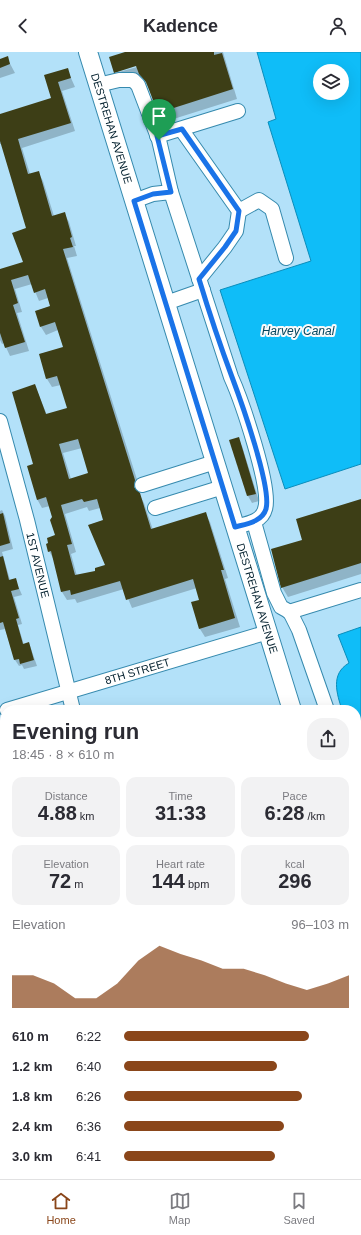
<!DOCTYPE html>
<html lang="en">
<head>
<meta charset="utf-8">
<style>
	:root { --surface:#fff; --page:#f2f2f3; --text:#2b2b33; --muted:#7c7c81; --line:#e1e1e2; --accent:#8a461a }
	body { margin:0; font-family:Arial,sans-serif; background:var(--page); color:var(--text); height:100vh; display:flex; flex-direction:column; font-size:15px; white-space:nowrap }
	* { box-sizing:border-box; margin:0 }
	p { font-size:13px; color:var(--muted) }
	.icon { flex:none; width:22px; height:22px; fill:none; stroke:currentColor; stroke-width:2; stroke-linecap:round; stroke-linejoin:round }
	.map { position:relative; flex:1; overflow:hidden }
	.panel { position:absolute; left:0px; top:653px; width:361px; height:474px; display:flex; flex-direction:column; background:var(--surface); border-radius:16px 16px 0 0; box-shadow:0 4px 16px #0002 }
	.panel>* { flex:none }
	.controls { position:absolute; left:313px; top:12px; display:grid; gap:8px }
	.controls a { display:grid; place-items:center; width:36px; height:36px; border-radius:50%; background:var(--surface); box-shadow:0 4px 16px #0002; font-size:20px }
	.pin { position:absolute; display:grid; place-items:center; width:34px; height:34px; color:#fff; margin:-41px -17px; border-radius:50% 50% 50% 0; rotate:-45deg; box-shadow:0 0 4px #0007 }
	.pin .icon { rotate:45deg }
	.round { display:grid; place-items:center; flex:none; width:42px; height:42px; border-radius:16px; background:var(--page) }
	.overview { display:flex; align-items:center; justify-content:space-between; height:68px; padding:0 12px }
	h1 { font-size:22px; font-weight:700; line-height:30px }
	.figures { display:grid; grid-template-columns:repeat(3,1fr); gap:6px; height:68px; padding:4px 12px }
	.figures div { display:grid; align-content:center; border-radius:10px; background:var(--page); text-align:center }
	.figures b { font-size:20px; font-weight:700 }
	.figures small { font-size:11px; font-weight:400 }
	.figures p { font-size:11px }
	.chart { height:112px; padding:8px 12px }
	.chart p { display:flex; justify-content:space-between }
	.chart svg { width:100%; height:72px; margin-top:4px; fill:var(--accent); opacity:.7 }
	ul { padding:0 12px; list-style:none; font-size:13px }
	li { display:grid; grid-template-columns:64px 48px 1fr; align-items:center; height:30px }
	li i { height:10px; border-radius:5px; background:var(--accent) }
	header { display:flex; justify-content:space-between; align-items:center; height:52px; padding:0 12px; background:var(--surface); font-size:18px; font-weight:700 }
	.menu { display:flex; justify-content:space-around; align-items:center; height:56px; border-top:1px solid var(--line); background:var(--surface); font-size:11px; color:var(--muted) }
	.menu a { display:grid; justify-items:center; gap:2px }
	.menu .current { color:var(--accent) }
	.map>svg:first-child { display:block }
	.water { fill:#0fbdf8; stroke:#0a8dbb; fill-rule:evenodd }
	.shadow { fill:#0003; fill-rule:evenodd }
	.building { fill:#3d3e16; fill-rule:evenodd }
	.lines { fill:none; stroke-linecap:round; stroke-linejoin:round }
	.minor-casing { stroke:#368aae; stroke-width:16 }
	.major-casing { stroke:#368aae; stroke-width:20 }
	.highway-casing { stroke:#368aae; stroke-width:23 }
	.minor { stroke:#fff; stroke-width:14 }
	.major { stroke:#fff; stroke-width:18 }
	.highway { stroke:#fff; stroke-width:21 }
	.route-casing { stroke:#fff; stroke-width:8 }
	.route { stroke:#1a73e8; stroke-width:5 }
	.labels { text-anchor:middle; stroke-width:4; stroke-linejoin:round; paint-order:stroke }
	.street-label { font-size:11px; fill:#001e2c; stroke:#fafafa }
	.water-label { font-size:12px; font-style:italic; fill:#04455d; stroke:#fafafa }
</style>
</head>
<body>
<header><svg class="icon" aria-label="back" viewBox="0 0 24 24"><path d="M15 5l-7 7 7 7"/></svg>Kadence<svg class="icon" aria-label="person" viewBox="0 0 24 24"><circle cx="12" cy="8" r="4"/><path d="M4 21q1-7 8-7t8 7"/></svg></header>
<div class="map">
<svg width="361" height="1127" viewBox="0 0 361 1127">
	<rect width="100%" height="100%" fill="#b3e1f9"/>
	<!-- water -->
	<g class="water">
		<path d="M257,0H361V412L285,437L220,238L311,209L268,70L276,67ZM320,19H342V41H320Z"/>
		<path d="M361,575V703L356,691V658H342C337,642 330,622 349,611L338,583Z"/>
	</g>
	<!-- shadow -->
	<g class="shadow">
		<path d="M128,0H223L237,47L164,70L149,36L141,24L120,30L114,20L110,6ZM141,12V14L115,21V19Z"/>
		<path d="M7,6L15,21L0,26V8Z"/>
		<path d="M67,17L75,35L62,39L75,79L22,96L30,122L38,120L43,129L54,164L64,161L69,170L76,194H74L77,204L67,206L140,437L139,442L144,451L153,478L205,461L210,470L228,526L225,527L240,575L205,585L200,577L192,551L201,548L197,536L132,556L124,537L77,551L75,547L67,548L62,540L54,508L49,499L56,484L50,454L42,456L37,447L34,413L35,334L47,363L69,357L61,333L52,335L47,327L40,302L64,296L58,278L46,283L41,275L51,255L48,246L39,249L32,232L15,237L22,260L17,261L29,299L10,304L4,291L2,292L0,288V218L24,211L27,177L2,92H0V63L52,47L45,24ZM82,396L90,422L71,427L63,401ZM87,455L89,459L100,456L104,469L106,514L97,519L77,524L71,502L76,500L65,462Z"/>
		<path d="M238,387L242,394L259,449L252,451L248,444Z"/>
		<path d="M361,449V522L288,545L282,535L303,488Z"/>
		<path d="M2,458L5,464L13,497L2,500L10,528L15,527L22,543L14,545L22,572L18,573L24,593L29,591L37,614L24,617L22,613L19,614L15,608L5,577L0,578V459Z"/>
		<path d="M0,776L2,784H5V802L1,803L5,816V889L0,872V866L4,865L0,852Z"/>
		<path d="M0,1031L5,1049V1053L0,1055Z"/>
		<path d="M361,1104V1127H289L303,1122H356V1105Z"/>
	</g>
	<!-- building -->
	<g class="building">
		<path d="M125,0H214V3L222,1L233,37L158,61L146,30L139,22L136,14L114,21L109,5Z"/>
		<path d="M8,4L10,12L0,16V7Z"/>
		<path d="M68,16L71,26L58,30L71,71L18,87L28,122L39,119L52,164L65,160L72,185L70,186L73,195L63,197L135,428L134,435L140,441L151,477L206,460L224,518H221L235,566L199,577L191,550L199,548L193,527L126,548L120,529L71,543L70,538L61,540L51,499L48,500L46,492L48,491L47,486L55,483L50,468L52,465L46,445L37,448L27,414L33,412L12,340L35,332L46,362L67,356L57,324L46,327L39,302L63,295L55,270L40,275L35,259L50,254L45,237L34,241L28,223L11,228L18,251L13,253L25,290L5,296L0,281V217L23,210L12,181L26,176L0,89V62L51,46L44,23ZM78,387L88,421L69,427L59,392ZM82,447L84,450L97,447L103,468L88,473L105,513L95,516V519L75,523L67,493L72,492L61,453Z"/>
		<path d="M239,385L256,442L247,444L229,388Z"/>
		<path d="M361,447V511L281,536L271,497L302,488L296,467Z"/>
		<path d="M3,461L10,491L0,494V462Z"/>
		<path d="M3,504L9,528L16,526L19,537L11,539L19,566L16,567L23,592L29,590L34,608L20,612L19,607L14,608L3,570L0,571V505Z"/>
	</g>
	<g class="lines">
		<defs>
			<g id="minor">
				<path d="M98,33L119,28H133L138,33L159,88L171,140"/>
				<path d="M181,77L239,159L236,179L225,195L199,227"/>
				<path d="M157,84L238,59"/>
				<path d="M134,149L153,142L171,140L231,325C241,347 272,437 265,457C262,470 246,472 235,475"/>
				<path d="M239,159L259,148L272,157L286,206"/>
				<path d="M166,251L203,238"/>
				<path id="s1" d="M0,369L27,468L73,658"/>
				<path d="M142,433L215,410"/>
				<path d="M155,456L223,435"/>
				<path d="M254,470L274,541L281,555L290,560L299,578L327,658"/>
				<path d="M289,560L361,538"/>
				<path id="s2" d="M7,658L268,580"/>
				<path d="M356,718L361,725"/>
				<path d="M356,851L361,849"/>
				<path d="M0,946L5,967"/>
				<path d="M0,994L5,993"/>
				<path d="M0,1062L5,1060"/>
				<path d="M356,1065L361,1063"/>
				<path d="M205,1122L206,1127"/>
				<path d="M278,1122L279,1127"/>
				<path d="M160,1127L176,1122"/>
			</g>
			<g id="major">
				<path id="s3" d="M88,0L292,658"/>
				<path d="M356,865L361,882"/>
				<path d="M356,1015L361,1013"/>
				<path d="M46,1127L52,1122"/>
			</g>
			<g id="highway">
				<path d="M356,962L361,960"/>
				<path d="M356,1047L361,1045"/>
				<path d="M0,1087L5,1086"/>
				<path d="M66,1127L84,1122"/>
			</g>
		</defs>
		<!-- minor casing -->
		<use href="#minor" class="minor-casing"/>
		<!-- major casing -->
		<use href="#major" class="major-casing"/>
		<!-- highway casing -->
		<use href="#highway" class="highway-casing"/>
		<!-- minor -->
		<use href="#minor" class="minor"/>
		<!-- major -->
		<use href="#major" class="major"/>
		<!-- highway -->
		<use href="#highway" class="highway"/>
	</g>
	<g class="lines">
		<defs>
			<path id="route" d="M182,77L239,159L236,179L225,195L199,227C209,260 220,293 232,325C241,349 272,436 266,457C262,470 246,472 235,475L134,149L153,142L171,140L157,84Z"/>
		</defs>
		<!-- route casing -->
		<use href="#route" class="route-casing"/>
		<!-- route -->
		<use href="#route" class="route"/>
	</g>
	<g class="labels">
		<!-- street labels -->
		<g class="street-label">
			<text dy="4" stroke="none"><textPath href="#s3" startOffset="80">DESTREHAN AVENUE</textPath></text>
			<text dy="4" stroke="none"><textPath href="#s1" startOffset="149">1ST AVENUE</textPath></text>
			<text dy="4" stroke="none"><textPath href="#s3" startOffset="572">DESTREHAN AVENUE</textPath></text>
			<text dy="4" stroke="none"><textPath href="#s2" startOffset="136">8TH STREET</textPath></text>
		</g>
		<!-- water labels -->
		<g class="water-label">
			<text x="298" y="283">Harvey Canal</text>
		</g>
	</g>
</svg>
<div class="controls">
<a><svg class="icon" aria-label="layers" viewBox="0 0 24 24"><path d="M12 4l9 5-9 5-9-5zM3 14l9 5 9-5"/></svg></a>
</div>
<div class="pin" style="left:159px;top:88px;background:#1e9e55"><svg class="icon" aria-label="arrive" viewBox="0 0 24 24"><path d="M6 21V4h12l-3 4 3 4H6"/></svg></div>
<section class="panel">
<div class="overview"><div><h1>Evening run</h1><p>18:45 · 8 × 610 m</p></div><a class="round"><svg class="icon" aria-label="share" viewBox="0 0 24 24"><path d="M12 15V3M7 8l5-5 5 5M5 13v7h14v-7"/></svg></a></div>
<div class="figures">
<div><p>Distance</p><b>4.88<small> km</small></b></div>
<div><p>Time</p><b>31:33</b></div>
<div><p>Pace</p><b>6:28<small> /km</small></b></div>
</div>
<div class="figures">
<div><p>Elevation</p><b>72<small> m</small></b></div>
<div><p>Heart rate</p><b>144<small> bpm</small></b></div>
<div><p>kcal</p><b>296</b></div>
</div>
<div class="chart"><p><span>Elevation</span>96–103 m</p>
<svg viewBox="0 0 160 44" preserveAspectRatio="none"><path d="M0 44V24L10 24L20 29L30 38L40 38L50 29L60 15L70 6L80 11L90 15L100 20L110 20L120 24L130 29L140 33L150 29L160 24V44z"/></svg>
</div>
<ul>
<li><b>610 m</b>6:22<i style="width:82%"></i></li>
<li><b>1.2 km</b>6:40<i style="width:68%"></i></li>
<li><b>1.8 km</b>6:26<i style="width:79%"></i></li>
<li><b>2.4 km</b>6:36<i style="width:71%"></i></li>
<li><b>3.0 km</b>6:41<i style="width:67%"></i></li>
</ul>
</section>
</div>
<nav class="menu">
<a class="current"><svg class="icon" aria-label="home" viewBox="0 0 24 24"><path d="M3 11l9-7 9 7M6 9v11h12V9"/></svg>Home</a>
<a><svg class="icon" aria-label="map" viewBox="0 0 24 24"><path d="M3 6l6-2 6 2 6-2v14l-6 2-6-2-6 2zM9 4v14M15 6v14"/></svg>Map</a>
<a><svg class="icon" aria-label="saved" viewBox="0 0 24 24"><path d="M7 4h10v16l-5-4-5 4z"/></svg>Saved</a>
</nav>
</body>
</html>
